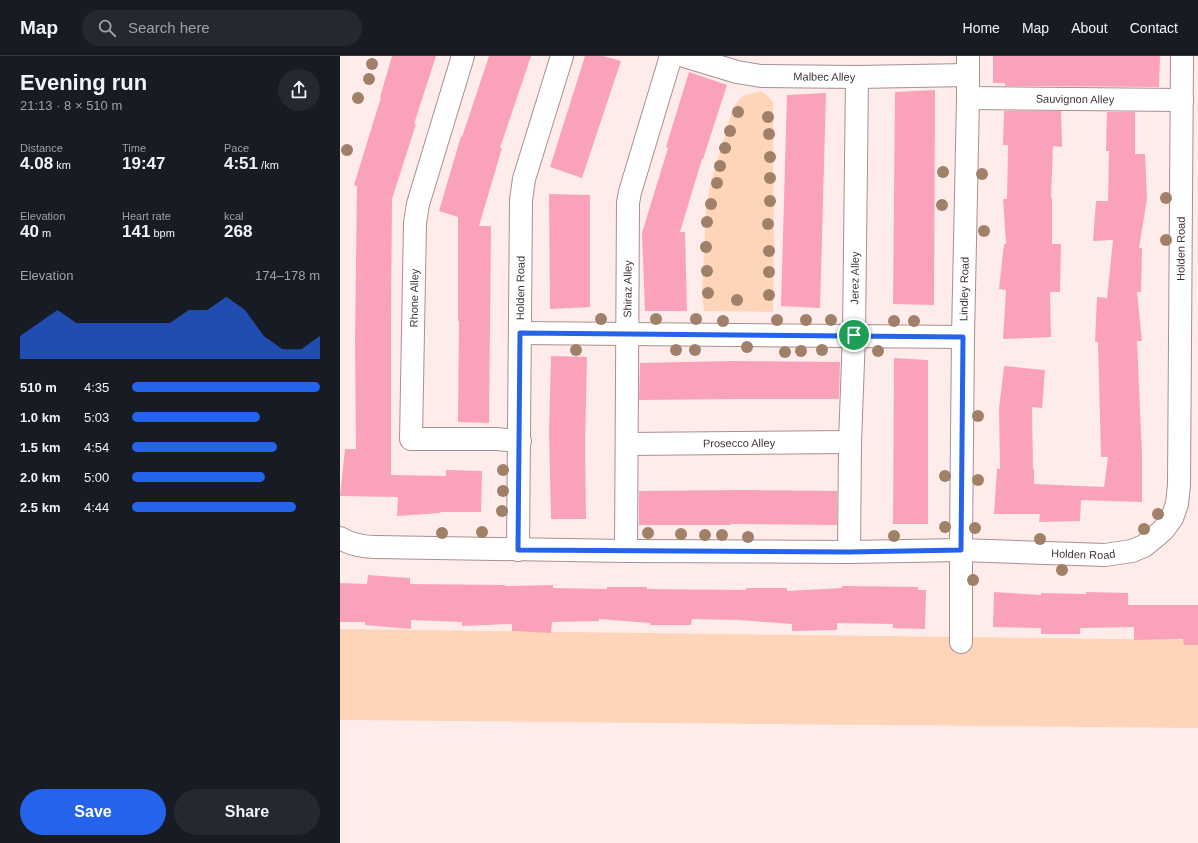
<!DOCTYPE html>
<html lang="en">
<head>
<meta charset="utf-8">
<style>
	:root { --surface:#171b24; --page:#242831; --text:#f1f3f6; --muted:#9ea1a6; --line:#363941; --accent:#2563eb }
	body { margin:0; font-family:Helvetica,sans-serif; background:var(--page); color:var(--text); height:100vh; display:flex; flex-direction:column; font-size:15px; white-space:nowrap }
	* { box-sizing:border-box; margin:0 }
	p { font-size:13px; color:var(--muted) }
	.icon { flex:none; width:22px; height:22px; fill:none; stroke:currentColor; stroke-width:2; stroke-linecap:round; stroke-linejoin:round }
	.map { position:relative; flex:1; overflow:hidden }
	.sheet { display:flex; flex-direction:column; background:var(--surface); width:340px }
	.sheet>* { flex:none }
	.pin { position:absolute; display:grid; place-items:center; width:34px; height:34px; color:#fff; margin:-17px; border:2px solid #fff; border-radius:50%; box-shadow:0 1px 4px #0007 }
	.round { display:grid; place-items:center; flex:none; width:42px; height:42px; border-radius:21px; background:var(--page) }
	.overview { display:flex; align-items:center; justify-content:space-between; height:68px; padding:0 20px }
	h1 { font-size:22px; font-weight:800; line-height:30px }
	.metrics { display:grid; grid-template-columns:repeat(3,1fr); gap:6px; height:68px; padding:4px 20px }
	.metrics div { display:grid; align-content:center }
	.metrics b { font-size:17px; font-weight:800 }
	.metrics small { font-size:11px; font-weight:400 }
	.metrics p { font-size:11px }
	.chart { height:112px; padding:8px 20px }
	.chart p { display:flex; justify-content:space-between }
	.chart svg { width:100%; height:72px; margin-top:4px; fill:var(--accent); opacity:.7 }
	.action { display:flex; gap:8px; margin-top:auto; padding:8px 20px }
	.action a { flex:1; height:46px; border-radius:24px; background:var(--accent); color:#fff; font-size:16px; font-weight:800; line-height:46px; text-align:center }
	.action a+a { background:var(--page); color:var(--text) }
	ul { padding:0 20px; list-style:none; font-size:13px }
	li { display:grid; grid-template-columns:64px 48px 1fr; align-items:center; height:30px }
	li i { height:10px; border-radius:5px; background:var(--accent) }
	header { display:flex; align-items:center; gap:24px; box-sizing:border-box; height:56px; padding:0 20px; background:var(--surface); border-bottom:1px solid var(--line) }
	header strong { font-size:19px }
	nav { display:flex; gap:22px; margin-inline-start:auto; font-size:14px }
	.search { width:280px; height:36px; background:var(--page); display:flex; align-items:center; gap:10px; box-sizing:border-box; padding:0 14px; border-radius:22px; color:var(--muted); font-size:15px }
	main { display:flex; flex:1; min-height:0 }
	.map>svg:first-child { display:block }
	.green { fill:#ffd5b9 }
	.building { fill:#fba2bb }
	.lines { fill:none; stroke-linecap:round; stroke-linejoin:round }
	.minor-casing { stroke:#aa8f8f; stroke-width:24 }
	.minor { stroke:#fff; stroke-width:22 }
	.tree { fill:#a1806a }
	.route-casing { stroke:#fff; stroke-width:8 }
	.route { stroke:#2563eb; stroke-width:5 }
	.labels { text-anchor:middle; stroke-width:3; stroke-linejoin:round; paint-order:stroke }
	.street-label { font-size:11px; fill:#423636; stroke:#fff }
</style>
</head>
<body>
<header>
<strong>Map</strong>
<div class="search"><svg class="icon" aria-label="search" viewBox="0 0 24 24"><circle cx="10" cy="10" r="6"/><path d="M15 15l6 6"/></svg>Search here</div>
<nav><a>Home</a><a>Map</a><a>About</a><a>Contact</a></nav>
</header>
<main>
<section class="sheet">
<div class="overview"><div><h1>Evening run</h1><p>21:13 · 8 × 510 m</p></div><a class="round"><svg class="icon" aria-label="share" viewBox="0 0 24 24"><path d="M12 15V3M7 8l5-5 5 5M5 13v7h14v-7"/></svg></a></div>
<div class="metrics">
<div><p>Distance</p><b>4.08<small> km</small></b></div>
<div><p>Time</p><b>19:47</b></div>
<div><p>Pace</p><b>4:51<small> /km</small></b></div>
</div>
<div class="metrics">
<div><p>Elevation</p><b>40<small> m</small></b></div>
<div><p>Heart rate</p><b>141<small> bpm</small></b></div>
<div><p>kcal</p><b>268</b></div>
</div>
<div class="chart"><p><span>Elevation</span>174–178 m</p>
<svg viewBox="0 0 160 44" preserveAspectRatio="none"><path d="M0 44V30L10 22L20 14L30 22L40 22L50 22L60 22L70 22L80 22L90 14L100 14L110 6L120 14L130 30L140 38L150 38L160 30V44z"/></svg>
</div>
<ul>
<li><b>510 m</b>4:35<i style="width:100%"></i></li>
<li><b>1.0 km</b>5:03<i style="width:68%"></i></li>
<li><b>1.5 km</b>4:54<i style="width:77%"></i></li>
<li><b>2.0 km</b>5:00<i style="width:71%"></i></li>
<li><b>2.5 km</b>4:44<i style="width:87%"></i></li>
</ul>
<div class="action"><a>Save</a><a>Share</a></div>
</section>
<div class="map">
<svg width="858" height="787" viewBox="0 0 858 787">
	<rect width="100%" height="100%" fill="#feeceb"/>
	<!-- green -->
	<g class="green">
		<path d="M421,35L427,39L433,46L434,189L433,256L364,255L362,237L366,154L370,129L393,52L402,40Z"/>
		<path d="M0,573L858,584V672L0,664Z"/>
	</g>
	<!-- building -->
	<g class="building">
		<path d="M52,0H96L74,68H76L52,143L51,263V419L106,420V414L142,415L141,456H100V457L57,460L58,441L0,440L5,393H16L15,286L17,130L14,129L41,41H40Z"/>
		<path d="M149,0H191L160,92H162L139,170H151L149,367L118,366L119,265H118V161L99,155L121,80L122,81Z"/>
		<path d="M245,0H263L281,5L242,122L210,111Z"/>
		<path d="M653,0H820L819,31L665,30V27H653Z"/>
		<path d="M349,16L387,29L363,103H362L340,176H345L347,255H305L302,177L328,92L326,91Z"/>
		<path d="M595,34L594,249L553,248L555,36Z"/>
		<path d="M486,37L480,252L441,250L447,39Z"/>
		<path d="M664,55H721L722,91L713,90L711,142H712V188H721L720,236H710L711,281L663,283L666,234L659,233L664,188H666L663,143H667L668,89H663Z"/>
		<path d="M767,56H795V98H805L807,142L799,192H802L801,236H797L802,285H797L802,399V446L741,444L740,465L699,466L700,458H654L657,413H660L659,353L664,310L705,314L702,352L692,351L693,413H694V428L764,431L768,401H761L758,286H755L757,241L767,242L773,184L753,185L756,145H768L769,95H766Z"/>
		<path d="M209,138L250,139V251L210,253Z"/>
		<path d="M211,300L247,301L245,389L246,463H211L209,375Z"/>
		<path d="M554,302L588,304V468H553Z"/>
		<path d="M392,305L500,306L499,343H394L299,344L300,307Z"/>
		<path d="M404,434L497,435V469L391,468V469H299V435Z"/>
		<path d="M28,519L70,522V528L165,529V530L213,529V532L267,533V531H307V533L406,534V532H447V535L502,532V530L578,531V534H586L585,573L553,572V568L497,567V574L452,575V568L399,564L352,563L351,569H310V567L259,563V565L212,566L211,577L172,575V568L122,570V566L71,564V573L25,569V566H0V527L27,528Z"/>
		<path d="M654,536L701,539V537L746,538V536L788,537V549H858V589H844L843,583L794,584V571L740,572V578H701V572L653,571Z"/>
	</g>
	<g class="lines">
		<defs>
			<g id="minor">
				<path d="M123,0L78,148L75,167L71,383H156L180,385"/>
				<path id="s1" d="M344,0L397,16L421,20L517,21L628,19"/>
				<path id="s2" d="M628,42L842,44"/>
				<path d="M180,277L623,281"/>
				<path id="s3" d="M287,388L510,386"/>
				<path id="s4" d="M0,482C12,489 23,491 36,491L286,495L509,496L621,494L765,499L792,495L804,490L814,482L824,473L832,462L837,448L839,429L842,0"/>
				<path id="s5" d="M178,494L181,144L184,123L222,0"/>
				<path id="s6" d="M286,495L288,147L290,136L331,0"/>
				<path id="s7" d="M509,496L510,386L514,279L517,21"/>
				<path id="s8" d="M621,586V483L623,281L628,42V0"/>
			</g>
		</defs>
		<!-- minor casing -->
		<use href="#minor" class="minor-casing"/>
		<!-- minor -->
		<use href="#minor" class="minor"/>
	</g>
	<!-- trees -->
	<g class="tree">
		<circle cx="32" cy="8" r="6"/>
		<circle cx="29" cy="23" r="6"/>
		<circle cx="18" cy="42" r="6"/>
		<circle cx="398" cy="56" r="6"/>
		<circle cx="428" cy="61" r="6"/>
		<circle cx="390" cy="75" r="6"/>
		<circle cx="429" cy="78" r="6"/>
		<circle cx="385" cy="92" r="6"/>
		<circle cx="7" cy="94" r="6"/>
		<circle cx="430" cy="101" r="6"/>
		<circle cx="380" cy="110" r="6"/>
		<circle cx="603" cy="116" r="6"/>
		<circle cx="642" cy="118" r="6"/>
		<circle cx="430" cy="122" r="6"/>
		<circle cx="377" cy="127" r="6"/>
		<circle cx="826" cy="142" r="6"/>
		<circle cx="430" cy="145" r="6"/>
		<circle cx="371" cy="148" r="6"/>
		<circle cx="602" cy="149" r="6"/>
		<circle cx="367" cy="166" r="6"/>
		<circle cx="428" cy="168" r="6"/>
		<circle cx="644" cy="175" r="6"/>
		<circle cx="826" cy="184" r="6"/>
		<circle cx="366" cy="191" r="6"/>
		<circle cx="429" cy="195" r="6"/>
		<circle cx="367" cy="215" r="6"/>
		<circle cx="429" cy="216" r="6"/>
		<circle cx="368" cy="237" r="6"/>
		<circle cx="429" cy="239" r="6"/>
		<circle cx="397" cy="244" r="6"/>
		<circle cx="261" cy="263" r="6"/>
		<circle cx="316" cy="263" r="6"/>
		<circle cx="356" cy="263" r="6"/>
		<circle cx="437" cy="264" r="6"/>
		<circle cx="466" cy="264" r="6"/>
		<circle cx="491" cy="264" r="6"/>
		<circle cx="383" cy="265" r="6"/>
		<circle cx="554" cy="265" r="6"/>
		<circle cx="574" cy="265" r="6"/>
		<circle cx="407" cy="291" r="6"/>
		<circle cx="236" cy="294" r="6"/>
		<circle cx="336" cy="294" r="6"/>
		<circle cx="355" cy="294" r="6"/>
		<circle cx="482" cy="294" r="6"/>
		<circle cx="461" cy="295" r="6"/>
		<circle cx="538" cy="295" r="6"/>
		<circle cx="445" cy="296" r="6"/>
		<circle cx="638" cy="360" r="6"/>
		<circle cx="163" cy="414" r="6"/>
		<circle cx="605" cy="420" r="6"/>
		<circle cx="638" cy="424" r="6"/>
		<circle cx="163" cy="435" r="6"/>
		<circle cx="162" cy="455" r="6"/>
		<circle cx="818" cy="458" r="6"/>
		<circle cx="605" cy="471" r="6"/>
		<circle cx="635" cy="472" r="6"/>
		<circle cx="804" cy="473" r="6"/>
		<circle cx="142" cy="476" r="6"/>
		<circle cx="102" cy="477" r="6"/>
		<circle cx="308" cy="477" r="6"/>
		<circle cx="341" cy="478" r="6"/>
		<circle cx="365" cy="479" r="6"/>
		<circle cx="382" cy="479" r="6"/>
		<circle cx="554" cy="480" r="6"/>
		<circle cx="408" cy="481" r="6"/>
		<circle cx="700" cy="483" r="6"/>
		<circle cx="722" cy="514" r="6"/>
		<circle cx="633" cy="524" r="6"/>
	</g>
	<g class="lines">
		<defs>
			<path id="route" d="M180,277L623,281L621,494L509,496L178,494Z"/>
		</defs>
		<!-- route casing -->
		<use href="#route" class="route-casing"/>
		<!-- route -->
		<use href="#route" class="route"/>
	</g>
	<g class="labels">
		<!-- street labels -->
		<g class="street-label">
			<text dy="4" stroke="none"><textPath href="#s1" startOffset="143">Malbec Alley</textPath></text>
			<text dy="4" stroke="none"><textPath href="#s2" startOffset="107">Sauvignon Alley</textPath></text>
			<text dy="4" stroke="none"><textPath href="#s4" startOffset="1117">Holden Road</textPath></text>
			<text dy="4" stroke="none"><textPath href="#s7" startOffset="274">Jerez Alley</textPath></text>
			<text dy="4" stroke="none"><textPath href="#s5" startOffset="262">Holden Road</textPath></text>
			<text dy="4" stroke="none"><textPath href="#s6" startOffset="262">Shiraz Alley</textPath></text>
			<text dy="4" stroke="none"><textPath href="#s8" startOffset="353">Lindley Road</textPath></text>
			<text transform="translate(74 242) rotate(-89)" y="4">Rhone Alley</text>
			<text dy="4" stroke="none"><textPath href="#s3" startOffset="112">Prosecco Alley</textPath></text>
			<text dy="4" stroke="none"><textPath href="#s4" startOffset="745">Holden Road</textPath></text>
		</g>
	</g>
</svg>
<div class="pin" style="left:514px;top:279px;background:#1e9e55"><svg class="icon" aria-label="arrive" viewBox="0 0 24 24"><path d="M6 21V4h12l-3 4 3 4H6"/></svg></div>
</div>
</main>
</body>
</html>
